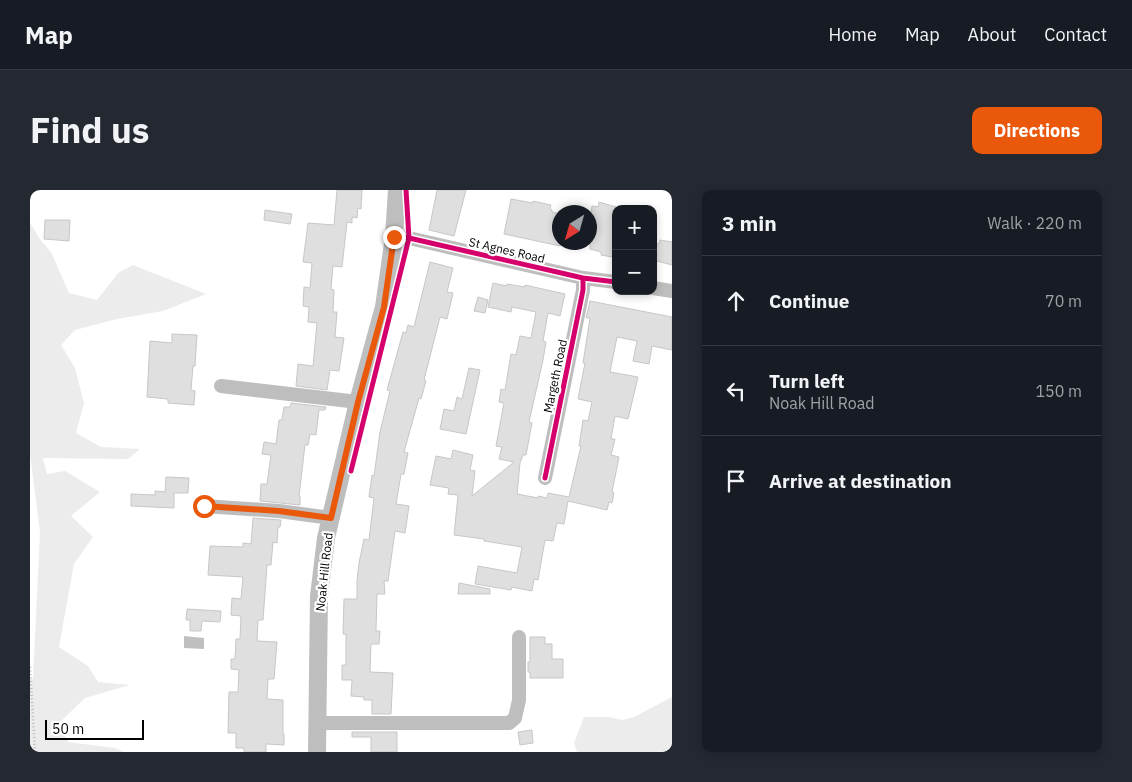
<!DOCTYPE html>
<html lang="en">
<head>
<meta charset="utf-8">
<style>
	body { margin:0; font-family:"IBM Plex Sans",sans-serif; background:#242831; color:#f1f3f6 }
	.controls { position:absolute; right:15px; top:15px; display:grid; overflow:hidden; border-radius:10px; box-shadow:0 2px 8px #0003 }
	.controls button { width:45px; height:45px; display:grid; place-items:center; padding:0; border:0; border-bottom:1px solid #363941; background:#171b24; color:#f1f3f6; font:25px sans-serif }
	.compass { position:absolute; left:522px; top:15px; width:45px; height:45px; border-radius:50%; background:#171b24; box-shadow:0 2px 8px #0003; rotate:217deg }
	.scale { position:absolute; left:15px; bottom:12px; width:99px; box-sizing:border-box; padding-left:5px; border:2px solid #000; border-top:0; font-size:14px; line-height:18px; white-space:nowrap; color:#000; -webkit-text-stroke:4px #fff; paint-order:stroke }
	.stop { position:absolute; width:15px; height:15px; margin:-11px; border:4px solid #ea580c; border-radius:50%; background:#fff }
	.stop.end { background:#ea580c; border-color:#fff; box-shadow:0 1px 5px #0008 }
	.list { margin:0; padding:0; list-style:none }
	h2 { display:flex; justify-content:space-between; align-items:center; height:65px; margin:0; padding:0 20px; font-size:21px }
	h2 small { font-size:16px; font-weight:400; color:#9ea1a6 }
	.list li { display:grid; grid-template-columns:32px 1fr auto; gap:15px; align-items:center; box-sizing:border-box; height:90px; padding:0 20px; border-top:1px solid #363941 }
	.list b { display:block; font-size:19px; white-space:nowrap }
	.list p { margin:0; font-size:16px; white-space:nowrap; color:#9ea1a6 }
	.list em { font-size:16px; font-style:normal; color:#9ea1a6 }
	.icon { flex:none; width:28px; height:28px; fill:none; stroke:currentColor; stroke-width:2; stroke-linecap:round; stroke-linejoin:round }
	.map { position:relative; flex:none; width:642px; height:562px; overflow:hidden; border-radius:10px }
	header { display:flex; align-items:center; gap:30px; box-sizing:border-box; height:70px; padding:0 25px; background:#171b24; border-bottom:1px solid #363941 }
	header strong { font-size:24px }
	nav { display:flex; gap:28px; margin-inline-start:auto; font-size:18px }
	.intro { display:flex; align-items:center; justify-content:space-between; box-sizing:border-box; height:120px; padding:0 30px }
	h1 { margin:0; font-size:35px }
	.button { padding:12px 22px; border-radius:10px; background:#ea580c; color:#fff; font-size:18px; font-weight:700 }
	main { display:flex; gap:30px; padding:0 30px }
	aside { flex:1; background:#171b24; border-radius:10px; box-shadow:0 2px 8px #0003 }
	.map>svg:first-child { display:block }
	.green { fill:#ececec }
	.water { fill:#bfbfbf }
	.building { fill:#dfdfdf; stroke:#c7c7c7 }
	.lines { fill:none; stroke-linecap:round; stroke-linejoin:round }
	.path { stroke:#b9b9b9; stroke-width:2.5; stroke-dasharray:1 2.5; stroke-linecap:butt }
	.minor { stroke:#bebebe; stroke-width:14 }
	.major { stroke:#bebebe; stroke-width:18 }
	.cycleway-casing { stroke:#fff; stroke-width:8 }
	.cycleway { stroke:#d6006c; stroke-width:5 }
	.route { stroke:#ea580c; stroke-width:6 }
	.labels { text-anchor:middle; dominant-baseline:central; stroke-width:4.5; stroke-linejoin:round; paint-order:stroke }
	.street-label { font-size:12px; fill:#000; stroke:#fff }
</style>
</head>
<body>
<header>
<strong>Map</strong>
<nav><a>Home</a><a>Map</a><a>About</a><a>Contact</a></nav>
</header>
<div class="intro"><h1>Find us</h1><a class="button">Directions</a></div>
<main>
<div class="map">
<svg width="642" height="562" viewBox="0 0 642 562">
	<rect width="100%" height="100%" fill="#fff"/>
	<!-- green -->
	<path class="green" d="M 0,33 L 12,52 L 21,62 L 39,103 L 67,110 L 88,83 L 103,75 L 176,104 L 133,121 L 87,129 L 45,140 L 31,155 L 45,178 L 54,213 L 46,243 L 71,257 L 110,259 L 98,269 L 13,268 L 17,284 L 35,281 L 70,302 L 41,326 L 63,347 L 44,374 L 29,457 L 58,476 L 68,492 L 100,495 L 55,508 L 28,534 L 38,552 L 85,558 L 94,562 L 0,562 L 0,489 L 3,489 L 10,342 L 0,264 Z
		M 642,507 L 642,562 L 547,562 L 544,553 L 554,527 L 579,527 L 592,530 L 604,527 Z"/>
	<!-- water -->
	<path class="water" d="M 154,446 L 174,448 L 174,459 L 154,458 Z"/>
	<!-- building -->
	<path class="building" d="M 307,0 L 332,0 L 331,19 L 328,18 L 327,28 L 322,27 L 322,33 L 317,32 L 312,77 L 303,76 L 301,99 L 304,100 L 303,122 L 307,122 L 305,147 L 314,148 L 309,181 L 300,180 L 297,200 L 266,196 L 268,174 L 283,176 L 287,133 L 278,132 L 279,117 L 273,116 L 274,97 L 280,98 L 282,73 L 273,72 L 278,33 L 304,35 Z
		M 407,0 L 436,0 L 424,46 L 399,40 Z
		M 481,9 L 503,13 L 503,11 L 521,15 L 520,19 L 522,20 L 522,22 L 530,24 L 530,56 L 474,44 Z
		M 569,12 L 586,17 L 586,65 L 583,65 L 582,67 L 571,65 L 571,62 L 560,59 L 560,29 L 562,16 L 568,17 Z
		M 235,20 L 262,24 L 260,34 L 234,30 Z
		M 15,30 L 40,30 L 39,51 L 14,49 Z
		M 630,50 L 642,52 L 642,75 L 623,70 L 623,53 L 629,54 Z
		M 400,72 L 423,78 L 417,102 L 423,103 L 417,129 L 410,127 L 394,190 L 396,191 L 391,209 L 389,208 L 374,262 L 378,263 L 374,284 L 371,284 L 366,314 L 379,316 L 375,343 L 365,341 L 358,391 L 354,391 L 355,404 L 347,404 L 346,441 L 350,441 L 349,454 L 341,454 L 340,482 L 363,483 L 361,524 L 342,524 L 342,510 L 334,510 L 334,507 L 321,506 L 322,490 L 312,490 L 312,475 L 316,475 L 316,444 L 313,444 L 314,409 L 327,409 L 327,391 L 329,373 L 334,349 L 339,350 L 344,308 L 339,307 L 342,285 L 344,286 L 350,242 L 360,201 L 357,200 L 373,142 L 376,143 L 378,135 L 384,137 Z
		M 463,93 L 477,96 L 477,94 L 495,97 L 495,95 L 535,104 L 530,126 L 518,123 L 513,151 L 516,152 L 513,170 L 499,232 L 502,233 L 496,265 L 493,265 L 490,273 L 487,304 L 508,308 L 508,306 L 517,308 L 518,303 L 539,307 L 551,256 L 549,256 L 553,230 L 558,231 L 562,212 L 548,209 L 555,173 L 553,173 L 560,128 L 556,128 L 560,111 L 642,127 L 642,160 L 622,156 L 619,174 L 603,171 L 607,151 L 587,147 L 580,182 L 608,187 L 598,229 L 585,226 L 581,249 L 585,249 L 581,265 L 589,267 L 582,302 L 584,303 L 582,313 L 579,312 L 577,320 L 538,311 L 534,334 L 527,333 L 523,351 L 515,350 L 508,390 L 504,389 L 502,401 L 482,397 L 481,400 L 445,394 L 448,376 L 487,383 L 492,357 L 454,351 L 454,349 L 424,345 L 428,305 L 418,304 L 419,298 L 400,295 L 406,266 L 421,269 L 423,260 L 443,265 L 440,280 L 445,281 L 442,306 L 484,272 L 469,269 L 472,257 L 466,256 L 474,213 L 469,212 L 471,199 L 475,200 L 481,164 L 486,165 L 490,146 L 501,148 L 506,122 L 482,117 L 481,122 L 458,117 Z
		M 448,107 L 458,110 L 455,123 L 444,121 Z
		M 142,144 L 167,145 L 165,176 L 163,176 L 161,200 L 165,201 L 164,215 L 138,213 L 138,209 L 117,207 L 120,151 L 142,153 Z
		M 439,178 L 450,180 L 436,244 L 410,239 L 414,219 L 424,221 L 427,207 L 432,209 Z
		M 261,213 L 296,217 L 295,220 L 289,220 L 286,245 L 280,244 L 278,255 L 275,255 L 269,306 L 270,306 L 270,315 L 230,311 L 231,294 L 237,294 L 241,265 L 232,264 L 234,252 L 246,254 L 249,230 L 252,230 L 254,217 L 260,217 Z
		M 136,287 L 159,288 L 158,303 L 144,303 L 144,318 L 101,316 L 101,304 L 125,305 L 125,301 L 135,302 Z
		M 223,328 L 251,330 L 250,337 L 248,337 L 247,353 L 243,352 L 241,375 L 237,375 L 233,430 L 228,430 L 227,451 L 247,452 L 244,489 L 238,489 L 237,509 L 253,510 L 253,544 L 254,544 L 254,555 L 236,554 L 236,562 L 214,562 L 214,558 L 206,558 L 206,543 L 198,543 L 199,502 L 208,502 L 209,480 L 201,479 L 201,469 L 205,469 L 206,449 L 210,449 L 211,426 L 201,425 L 202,408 L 211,409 L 213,387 L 178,385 L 180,356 L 213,357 L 213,353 L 221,354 Z
		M 429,393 L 460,399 L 460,404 L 428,404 Z
		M 157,419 L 191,421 L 190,432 L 172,431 L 171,441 L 160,441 L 160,430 L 156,430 Z
		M 500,447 L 515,447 L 515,454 L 522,454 L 522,469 L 533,469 L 533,488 L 500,488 L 500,482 L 498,482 L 498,472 L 500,472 Z
		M 502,540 L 503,553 L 490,555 L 488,542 Z
		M 322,542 L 367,542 L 367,562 L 341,562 L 341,547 L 322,547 Z"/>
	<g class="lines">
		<!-- path -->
		<path class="path" d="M 0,477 L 5,562"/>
		<!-- minor -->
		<path class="minor" d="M 364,47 L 379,48 L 553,88 L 586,92
			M 623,98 L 642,101
			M 191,196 L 328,212
			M 515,288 L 553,100 L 553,88
			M 173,316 L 249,321 L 301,328
			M 287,533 L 479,533 L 485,528 L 489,510 L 489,447"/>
		<!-- major -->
		<path class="major" d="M 287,562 L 289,406 L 296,348 L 328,212 L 354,117 L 364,47 L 367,0"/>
		<defs>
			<path id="cycleway" d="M 364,47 L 379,48 L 553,88 L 586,92
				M 321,281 L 379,48 L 376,0
				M 515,288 L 553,100 L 553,88"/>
		</defs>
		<!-- cycleway casing -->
		<use href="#cycleway" class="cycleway-casing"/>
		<!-- cycleway -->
		<use href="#cycleway" class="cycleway"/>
	</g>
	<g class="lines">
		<!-- route -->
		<path class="route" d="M 174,316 L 249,321 L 301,328 L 328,212 L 354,117 L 364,47"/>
	</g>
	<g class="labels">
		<!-- street labels -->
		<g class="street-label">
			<text transform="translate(477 60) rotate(13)">St Agnes Road</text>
			<text transform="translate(525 186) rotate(-78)">Margeth Road</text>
			<text transform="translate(294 382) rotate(-84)">Noak Hill Road</text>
		</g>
	</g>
</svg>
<div class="controls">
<button>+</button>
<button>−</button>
</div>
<svg class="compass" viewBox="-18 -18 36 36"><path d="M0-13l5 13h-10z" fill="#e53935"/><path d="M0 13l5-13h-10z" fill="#9ea1a6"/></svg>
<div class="scale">50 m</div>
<div class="stop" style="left:174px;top:316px"></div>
<div class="stop end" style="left:364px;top:47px"></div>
</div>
<aside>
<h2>3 min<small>Walk · 220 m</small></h2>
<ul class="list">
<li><svg class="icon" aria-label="ahead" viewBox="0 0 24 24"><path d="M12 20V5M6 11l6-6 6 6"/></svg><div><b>Continue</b></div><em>70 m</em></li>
<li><svg class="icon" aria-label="left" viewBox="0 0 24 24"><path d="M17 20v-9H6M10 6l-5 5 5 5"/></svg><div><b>Turn left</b><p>Noak Hill Road</p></div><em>150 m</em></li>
<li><svg class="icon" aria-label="arrive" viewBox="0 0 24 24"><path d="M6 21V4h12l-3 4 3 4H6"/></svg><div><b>Arrive at destination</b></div></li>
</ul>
</aside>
</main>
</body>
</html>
